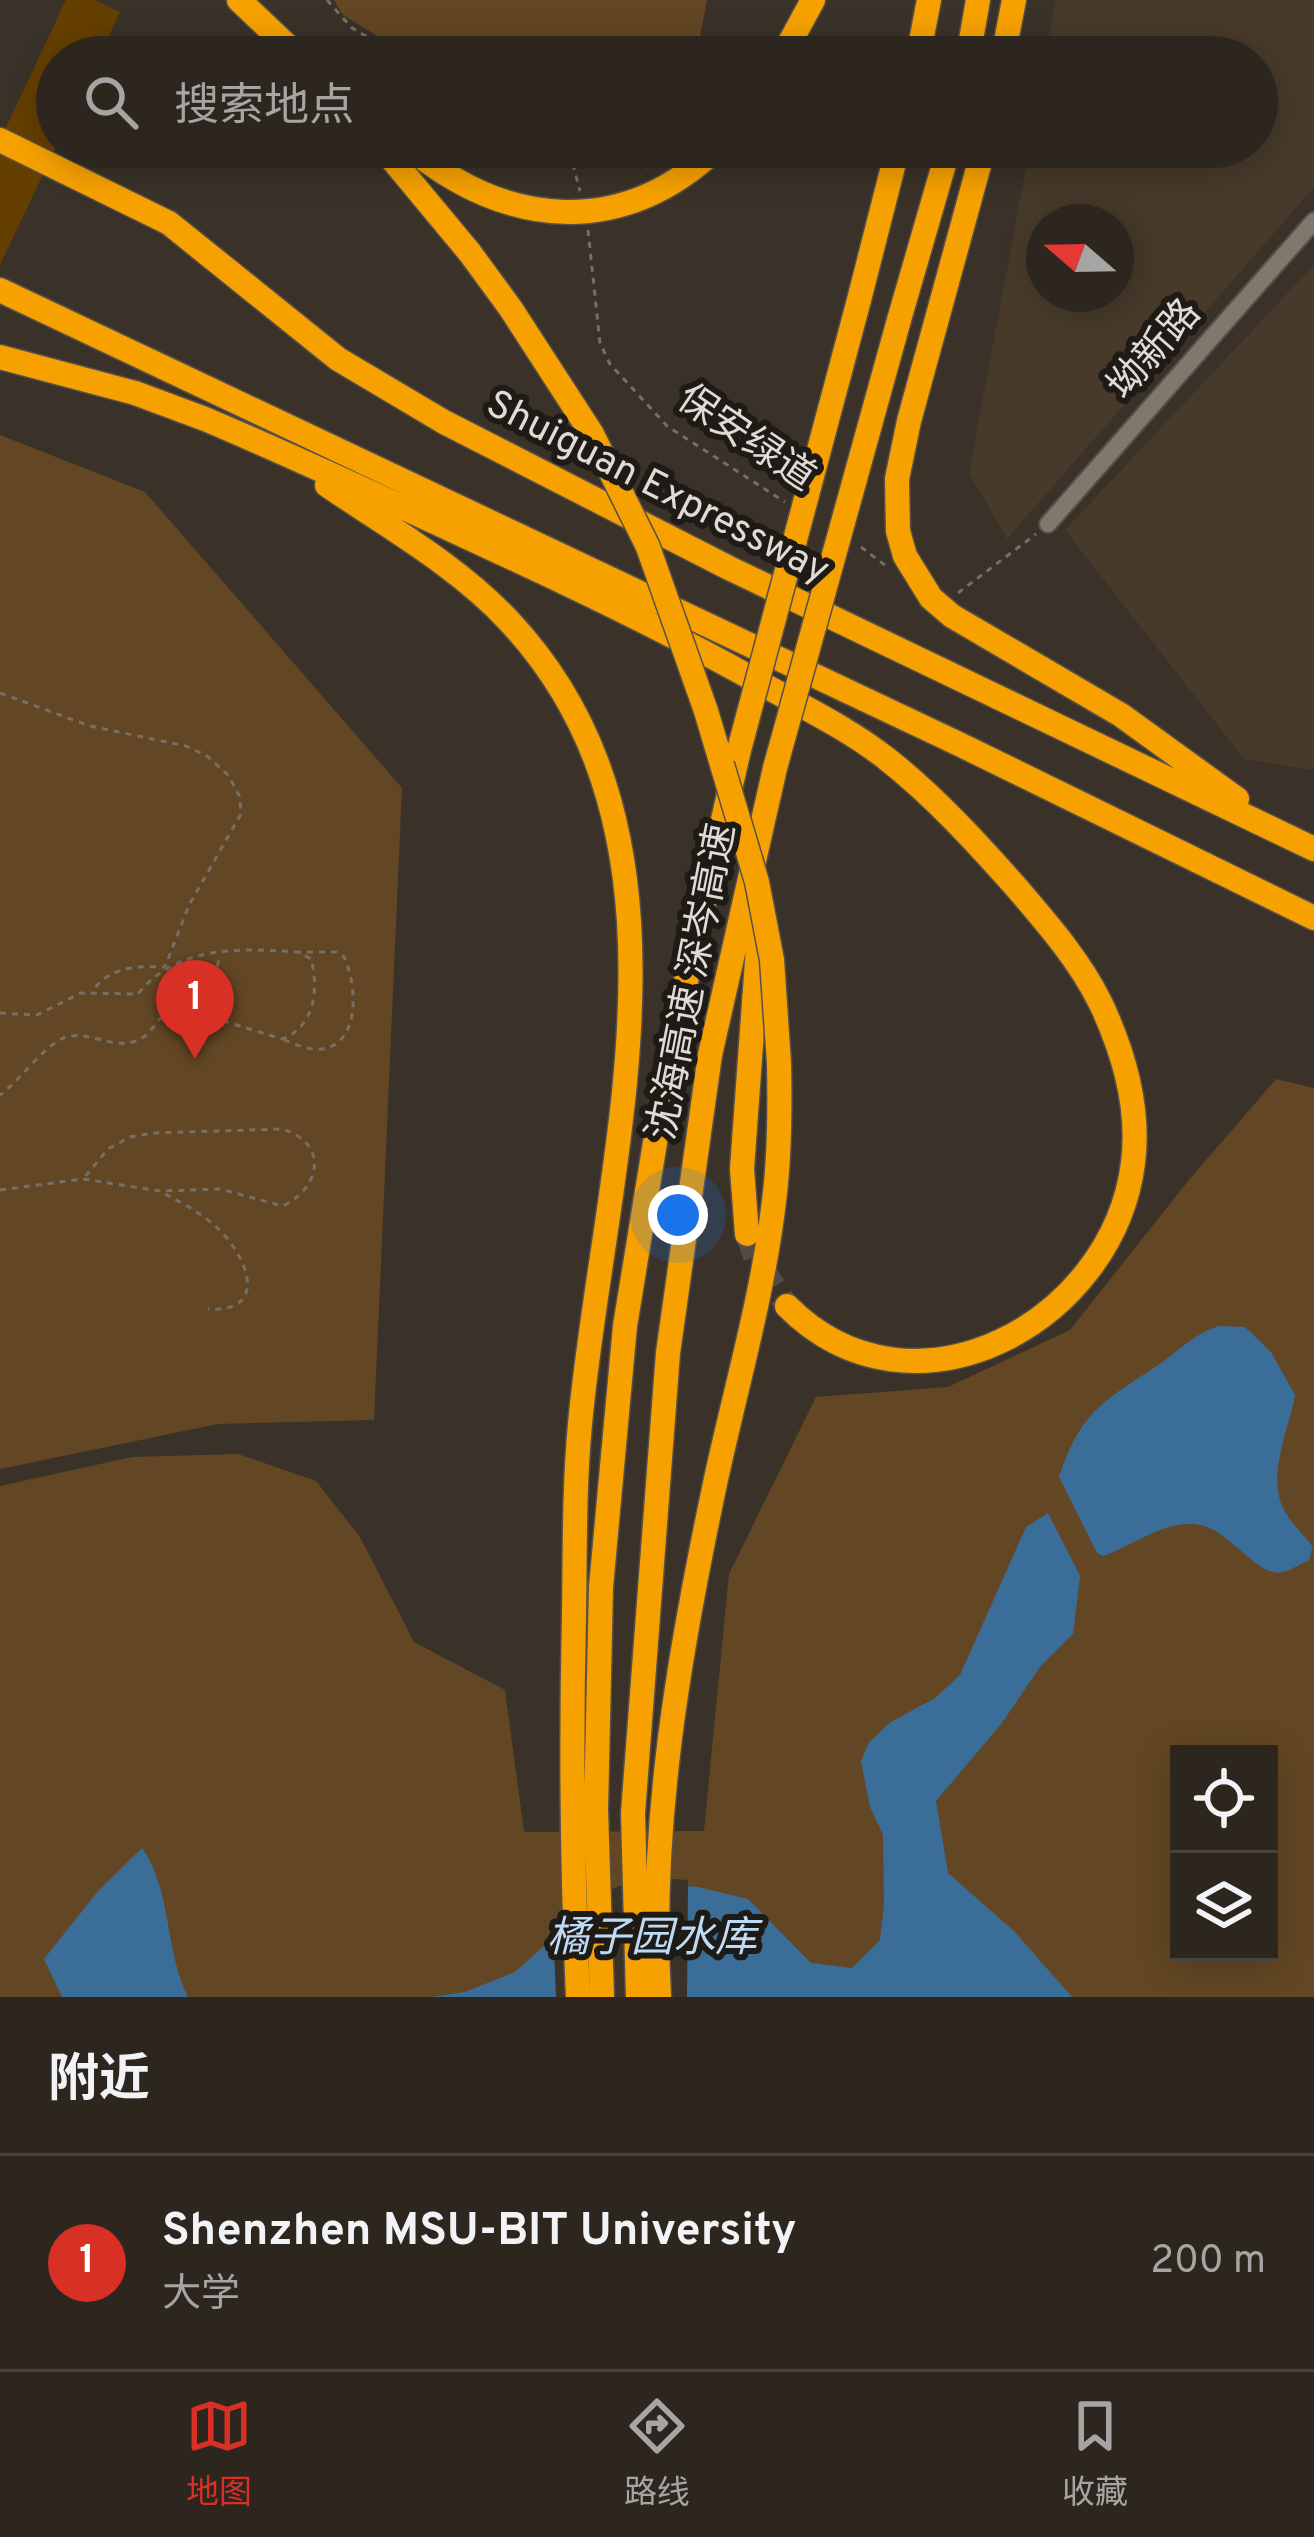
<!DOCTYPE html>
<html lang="zh">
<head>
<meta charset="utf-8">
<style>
	body { margin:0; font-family:Overpass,"Noto Sans SC",sans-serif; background:#38322b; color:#f1f3f6 }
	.controls { position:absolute; right:36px; bottom:36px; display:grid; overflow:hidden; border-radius:0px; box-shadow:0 6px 30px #0003 }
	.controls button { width:108px; height:108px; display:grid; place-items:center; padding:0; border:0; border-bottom:3px solid #48433c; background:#2c261e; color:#f1f3f6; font:60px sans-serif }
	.compass { position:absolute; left:1026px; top:204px; width:108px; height:108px; border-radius:50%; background:#2c261e; box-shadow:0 6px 30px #0003; rotate:290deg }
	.you { position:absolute; left:678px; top:1215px; width:42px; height:42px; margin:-30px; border:9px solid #fff; border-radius:50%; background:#1a73e8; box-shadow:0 0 0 18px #1a73e833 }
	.badge { display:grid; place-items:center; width:78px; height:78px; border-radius:50%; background:#d93025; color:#fff; font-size:39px; font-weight:700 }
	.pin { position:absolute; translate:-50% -99px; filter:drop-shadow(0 3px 6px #0008) }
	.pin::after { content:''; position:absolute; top:63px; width:42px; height:36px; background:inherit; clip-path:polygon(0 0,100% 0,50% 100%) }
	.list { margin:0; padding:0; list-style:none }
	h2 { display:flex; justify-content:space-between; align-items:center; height:156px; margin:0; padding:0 48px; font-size:51px }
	h2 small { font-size:39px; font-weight:400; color:#a6a5a4 }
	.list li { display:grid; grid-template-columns:78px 1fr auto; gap:36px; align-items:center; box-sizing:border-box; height:216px; padding:0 48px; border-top:3px solid #48433c }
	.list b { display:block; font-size:45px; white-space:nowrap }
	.list p { margin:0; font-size:39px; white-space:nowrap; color:#a6a5a4 }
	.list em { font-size:39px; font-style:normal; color:#a6a5a4 }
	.icon { flex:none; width:66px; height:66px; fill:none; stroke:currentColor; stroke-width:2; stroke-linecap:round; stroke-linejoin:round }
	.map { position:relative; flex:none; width:1314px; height:1997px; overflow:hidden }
	.search { position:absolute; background:#2c261e; box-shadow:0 6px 30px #0003; left:36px; right:36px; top:36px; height:132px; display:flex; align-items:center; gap:30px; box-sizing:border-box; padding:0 42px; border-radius:66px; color:#a6a5a4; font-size:45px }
	.sheet { height:372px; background:#2c261e }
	nav { display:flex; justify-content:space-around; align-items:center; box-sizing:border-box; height:168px; border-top:3px solid #48433c; background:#2c261e; font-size:33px; color:#a6a5a4 }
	nav a { display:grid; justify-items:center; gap:6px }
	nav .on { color:#d93025 }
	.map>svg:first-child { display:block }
	.built { fill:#473a2b; fill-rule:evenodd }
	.green { fill:#634724; fill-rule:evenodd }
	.water { fill:#3b6d99 }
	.pier { fill:#3a3228 }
	.building { fill:#653f00 }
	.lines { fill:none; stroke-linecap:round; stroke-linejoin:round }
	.highway-tunnel { stroke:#534b42; stroke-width:24; stroke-dasharray:24 12; stroke-linecap:butt }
	.minor-casing { stroke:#565048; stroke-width:20 }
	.highway-casing { stroke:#565048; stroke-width:27 }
	.path { stroke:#766f66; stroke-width:3; stroke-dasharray:6 6; stroke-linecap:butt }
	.minor { stroke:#81776c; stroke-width:16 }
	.highway { stroke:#f6a100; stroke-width:24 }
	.highway-bridge-casing { stroke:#565048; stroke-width:27; stroke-linecap:butt }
	.highway-bridge { stroke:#f6a100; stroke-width:24 }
	.labels { text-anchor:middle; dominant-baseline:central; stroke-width:12; stroke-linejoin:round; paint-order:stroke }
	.street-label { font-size:39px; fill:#e0dbd4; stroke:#1e1a16 }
	.water-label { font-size:42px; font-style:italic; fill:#bedaf4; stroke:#1e1a16 }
</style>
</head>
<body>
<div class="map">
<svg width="1314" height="1997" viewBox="0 0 1314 1997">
	<rect width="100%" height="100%" fill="#3a3228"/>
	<!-- built -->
	<path class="built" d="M 1055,0 L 1314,0 L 1314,187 L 1007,539 L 969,473 L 1030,147 L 1257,147 L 1257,57 L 1045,57 ZM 1044,222 L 1116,222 L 1116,294 L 1044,294 Z
		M 1314,265 L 1314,770 L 1244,759 L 1065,530 Z"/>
	<!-- green -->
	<path class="green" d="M 334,0 L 707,0 L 696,57 L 412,57 L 343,15 Z
		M 567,147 L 659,147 L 647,169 Z
		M 0,435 L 145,492 L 402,788 L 374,1420 L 218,1424 L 0,1469 Z
		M 1276,1079 L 1314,1088 L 1314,1997 L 0,1997 L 0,1486 L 132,1457 L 238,1454 L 316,1481 L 360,1537 L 414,1642 L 505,1690 L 524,1832 L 704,1831 L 729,1574 L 816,1397 L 948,1387 L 1070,1330 L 1188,1181 ZM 1179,1754 L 1269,1754 L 1269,1952 L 1179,1952 Z"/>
	<!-- water -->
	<path class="water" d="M 1219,1326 L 1245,1327 L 1271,1352 L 1295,1395 C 1289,1430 1267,1473 1283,1508 C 1290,1522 1304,1535 1313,1547 L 1309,1560 C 1302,1563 1292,1570 1283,1572 C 1256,1579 1229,1526 1194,1524 C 1161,1522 1133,1546 1103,1556 L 1097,1553 L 1059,1477 C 1083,1406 1106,1401 1164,1361 C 1183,1347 1196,1333 1219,1326 Z
		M 1048,1513 L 1080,1576 L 1073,1634 L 1040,1667 L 1002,1723 L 936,1801 L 948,1873 L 1015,1932 L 1072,1997 L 432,1997 L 465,1992 L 515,1972 L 588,1907 L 644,1882 L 698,1887 L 748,1899 L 811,1963 L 852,1968 L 880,1940 L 884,1904 L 883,1835 L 870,1807 L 861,1761 L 869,1742 L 891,1722 L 935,1698 L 960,1675 L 1026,1527 Z
		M 142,1848 C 173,1893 164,1949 188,1997 L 62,1997 L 44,1959 L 99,1890 Z"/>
	<!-- pier -->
	<path class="pier" d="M 641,1877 L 688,1880 L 687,1997 L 556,1997 L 553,1928 L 584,1901 Z"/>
	<!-- building -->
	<path class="building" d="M 66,0 L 95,0 L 120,12 L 99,57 L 57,57 L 57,145 L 0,265 L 0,140 Z"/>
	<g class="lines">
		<!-- highway-tunnel -->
		<path class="highway-tunnel" d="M 747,1234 L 756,1259 L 787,1306"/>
		<defs>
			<path id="minor" d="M 1048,524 L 1314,221"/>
			<path id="highway" d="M 239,0 L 299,57
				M 782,57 L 813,0
				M 918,57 L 929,0
				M 968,57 L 978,0
				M 1003,57 L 1014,0
				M 0,140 L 169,223 L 338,359 L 444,422 L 729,568 L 1314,849
				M 382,147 L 470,253
				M 409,147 C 506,228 623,239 718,147
				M 984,147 L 909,421 L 897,479 L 898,531 L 905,556 L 931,598 L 952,616 L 1121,715 L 1237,799
				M 0,290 L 961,745 L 1314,918
				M 859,300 L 898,147
				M 899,320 L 949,147
				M 0,357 L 135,393 L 205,419 C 302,460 398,505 495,550 C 586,592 675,635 762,684 C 805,708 849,729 887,759 C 934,796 976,842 1016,887 C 1047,923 1080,961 1101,1004 C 1124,1053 1140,1108 1133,1163 C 1113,1323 912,1432 787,1306
				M 327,485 C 388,527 458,566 509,621 C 713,839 604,1162 580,1424 C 574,1487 575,1552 574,1615 C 571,1743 572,1869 578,1997
				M 747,1234 L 742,1169 L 760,920
				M 602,1997 L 596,1809 L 601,1587 L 625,1326 L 670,1051 L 739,750
				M 638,1997 L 633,1813 L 668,1353 L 710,1055 L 775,768
				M 659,1997 C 649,1823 680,1648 716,1479 C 736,1387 763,1295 774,1201 C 780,1155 780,1109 779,1063"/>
		</defs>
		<!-- minor casing -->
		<use href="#minor" class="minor-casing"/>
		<!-- highway casing -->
		<use href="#highway" class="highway-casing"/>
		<!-- path -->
		<path class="path" d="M 327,0 L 352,28 L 401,57
			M 559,147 L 570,153 L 580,191
			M 588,230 L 600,343 L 610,364 L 667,426 L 785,502
			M 861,547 L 886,566
			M 958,593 L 1036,534
			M 0,693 L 90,726 L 186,746 L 207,756 L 228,775 L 240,797 L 241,814 L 189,905 L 165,967 C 138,966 112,966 94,989
			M 0,1013 L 37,1015 L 81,993 L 138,994 C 177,945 240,948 298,952 L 311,959 C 319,989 315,1027 282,1039 L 178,1007 C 157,1012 155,1034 136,1041 C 115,1049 92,1033 71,1036 C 49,1038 20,1081 0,1095
			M 206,1013 L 220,955
			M 284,1040 C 296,1044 309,1051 322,1049 C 361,1044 357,983 344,957 L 336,952 L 299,952
			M 0,1190 L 83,1179 L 160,1191 L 220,1189 L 283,1206 C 321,1187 329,1143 282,1129 L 153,1133 L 130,1137 L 108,1149 L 83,1179
			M 165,1194 C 182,1203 199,1212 214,1225 C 245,1251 273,1313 208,1309"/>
		<!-- minor -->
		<use href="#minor" class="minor"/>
		<!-- highway -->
		<use href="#highway" class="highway"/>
		<defs>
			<path id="highway-bridge" d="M 470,253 L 511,309 L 592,434 L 648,547 L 706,711 L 757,882 L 772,960 L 779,1063
				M 739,750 L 859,300
				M 775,768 L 899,320"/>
		</defs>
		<!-- highway-bridge casing -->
		<use href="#highway-bridge" class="highway-bridge-casing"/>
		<!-- highway-bridge -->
		<use href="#highway-bridge" class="highway-bridge"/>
	</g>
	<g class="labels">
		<!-- street labels -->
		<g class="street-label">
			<text transform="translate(1156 351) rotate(-49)">坳新路</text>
			<text transform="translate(745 440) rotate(34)">保安绿道</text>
			<text transform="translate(657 489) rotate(27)">Shuiguan Expressway</text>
			<text transform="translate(694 982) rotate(-79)">沈海高速 深岑高速</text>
		</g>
		<!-- water labels -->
		<g class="water-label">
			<text x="652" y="1940">橘子园水库</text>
		</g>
	</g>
</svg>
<div class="controls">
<button><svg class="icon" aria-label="locate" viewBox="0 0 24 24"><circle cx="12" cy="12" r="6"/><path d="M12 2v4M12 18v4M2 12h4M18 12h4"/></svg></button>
<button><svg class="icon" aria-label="layers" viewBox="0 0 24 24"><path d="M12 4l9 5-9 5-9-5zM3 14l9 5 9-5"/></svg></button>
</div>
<svg class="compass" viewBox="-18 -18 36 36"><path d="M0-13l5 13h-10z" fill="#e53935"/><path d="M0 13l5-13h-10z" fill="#a6a5a4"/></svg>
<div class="you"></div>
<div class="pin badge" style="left:195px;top:1059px">1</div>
<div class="search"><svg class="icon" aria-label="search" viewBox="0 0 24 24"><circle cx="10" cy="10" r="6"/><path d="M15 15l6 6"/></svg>搜索地点</div>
</div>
<section class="sheet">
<h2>附近<small></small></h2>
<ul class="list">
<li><span class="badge">1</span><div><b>Shenzhen MSU-BIT University</b><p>大学</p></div><em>200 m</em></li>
</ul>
</section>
<nav>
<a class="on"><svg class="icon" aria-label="map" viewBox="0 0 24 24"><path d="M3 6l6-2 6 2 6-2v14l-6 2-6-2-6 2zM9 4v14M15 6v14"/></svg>地图</a>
<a><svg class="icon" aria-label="directions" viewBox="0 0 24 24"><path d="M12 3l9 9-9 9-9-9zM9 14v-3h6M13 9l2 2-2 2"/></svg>路线</a>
<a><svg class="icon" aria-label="saved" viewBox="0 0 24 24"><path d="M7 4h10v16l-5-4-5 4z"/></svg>收藏</a>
</nav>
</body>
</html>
